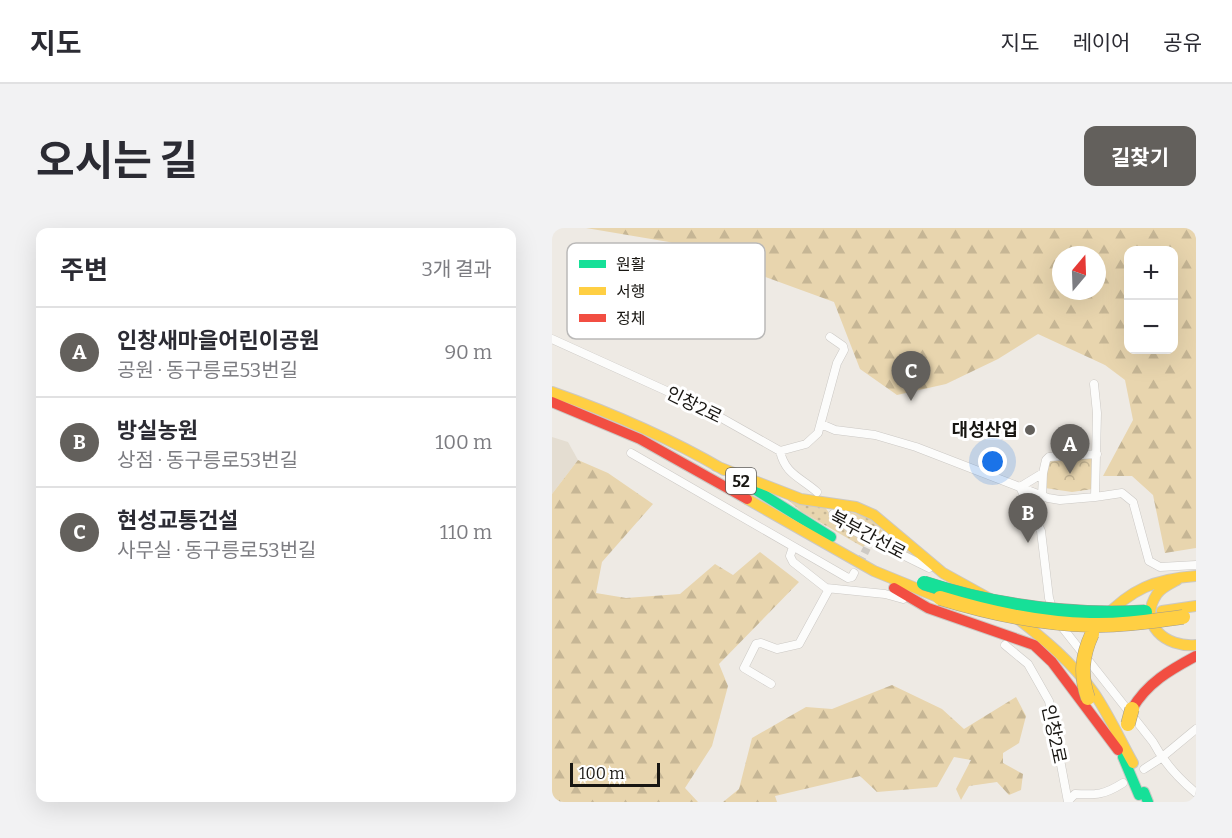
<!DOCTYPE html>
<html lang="ko">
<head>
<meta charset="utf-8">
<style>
	body { margin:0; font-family:Bitter,"Noto Sans KR",serif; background:#f2f2f3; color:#2b2b33 }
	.controls { position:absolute; right:18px; top:18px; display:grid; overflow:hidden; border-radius:12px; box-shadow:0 6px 24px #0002 }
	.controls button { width:54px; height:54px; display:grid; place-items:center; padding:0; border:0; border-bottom:2px solid #e1e1e2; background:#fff; color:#2b2b33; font:30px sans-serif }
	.compass { position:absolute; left:500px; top:18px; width:54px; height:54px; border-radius:50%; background:#fff; box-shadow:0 6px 24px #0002; rotate:19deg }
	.scale { position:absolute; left:18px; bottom:15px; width:90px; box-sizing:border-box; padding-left:6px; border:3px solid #181612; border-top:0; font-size:16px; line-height:21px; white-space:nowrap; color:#181612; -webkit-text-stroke:4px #fff; paint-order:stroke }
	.you { position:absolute; left:441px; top:234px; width:21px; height:21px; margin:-15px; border:4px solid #fff; border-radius:50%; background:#1a73e8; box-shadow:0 0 0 9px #1a73e833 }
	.badge { display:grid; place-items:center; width:39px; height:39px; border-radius:50%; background:#63605c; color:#fff; font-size:20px; font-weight:700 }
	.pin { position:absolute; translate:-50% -50px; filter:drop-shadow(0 2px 3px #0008) }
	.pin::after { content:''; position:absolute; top:32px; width:21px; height:18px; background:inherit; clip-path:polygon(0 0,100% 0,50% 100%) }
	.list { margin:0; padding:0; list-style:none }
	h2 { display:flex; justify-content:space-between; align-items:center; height:78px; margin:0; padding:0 24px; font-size:26px }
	h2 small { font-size:20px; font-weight:400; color:#7c7c81 }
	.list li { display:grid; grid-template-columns:39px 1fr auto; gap:18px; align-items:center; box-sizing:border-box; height:90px; padding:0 24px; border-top:2px solid #e1e1e2 }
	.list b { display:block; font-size:22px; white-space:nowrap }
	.list p { margin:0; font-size:20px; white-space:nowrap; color:#7c7c81 }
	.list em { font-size:20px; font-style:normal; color:#7c7c81 }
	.map { position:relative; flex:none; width:644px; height:574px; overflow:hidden; border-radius:12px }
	header { display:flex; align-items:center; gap:36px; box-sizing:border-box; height:84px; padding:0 30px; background:#fff; border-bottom:2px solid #e1e1e2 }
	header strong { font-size:28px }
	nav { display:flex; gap:33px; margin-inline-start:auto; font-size:21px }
	.intro { display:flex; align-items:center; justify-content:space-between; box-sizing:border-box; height:144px; padding:0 36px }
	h1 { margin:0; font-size:42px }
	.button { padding:15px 27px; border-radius:12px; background:#63605c; color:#fff; font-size:21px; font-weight:700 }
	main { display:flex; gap:36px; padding:0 36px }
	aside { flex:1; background:#fff; border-radius:12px; box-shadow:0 6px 24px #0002 }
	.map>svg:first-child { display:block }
	.built { fill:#e4ddd1 }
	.grass { fill:url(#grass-dots) }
	.forest { fill:url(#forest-firs); fill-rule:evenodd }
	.park { fill:url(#park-crowns) }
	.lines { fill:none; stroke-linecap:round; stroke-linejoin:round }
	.street-tunnel { stroke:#cecac4; stroke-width:8; stroke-dasharray:8 4; stroke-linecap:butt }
	.street-casing { stroke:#cbc8c4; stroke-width:9 }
	.fast-casing { stroke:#cbc8c4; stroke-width:12 }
	.slow-casing { stroke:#cbc8c4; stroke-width:12 }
	.jam-casing { stroke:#cbc8c4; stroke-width:12 }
	.street { stroke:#fcfcfb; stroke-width:8 }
	.fast { stroke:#16e098; stroke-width:10 }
	.slow { stroke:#ffcf43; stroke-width:10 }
	.jam { stroke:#f24e42; stroke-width:10 }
	.fast-bridge-casing { stroke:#a19b8e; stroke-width:15; stroke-linecap:butt }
	.slow-bridge-casing { stroke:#a19b8e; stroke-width:15; stroke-linecap:butt }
	.fast-bridge { stroke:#16e098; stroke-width:14 }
	.slow-bridge { stroke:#ffcf43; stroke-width:14 }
	.poi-dot { fill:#63605c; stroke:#fff; stroke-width:2 }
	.labels { text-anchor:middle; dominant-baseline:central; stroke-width:6; stroke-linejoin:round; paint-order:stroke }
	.shield { fill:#fff; stroke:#5d5c59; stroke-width:1.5 }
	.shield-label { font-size:16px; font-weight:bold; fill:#181612 }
	.street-label { font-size:18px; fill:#181612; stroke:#fff }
	.poi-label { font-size:18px; font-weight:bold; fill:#181612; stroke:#fff; text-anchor:end }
	.key { fill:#fff; stroke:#bab9b8; stroke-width:1.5 }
	.key-label { font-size:16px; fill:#181612 }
</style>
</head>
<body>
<header>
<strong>지도</strong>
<nav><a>지도</a><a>레이어</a><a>공유</a></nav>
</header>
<div class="intro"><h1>오시는 길</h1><a class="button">길찾기</a></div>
<main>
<aside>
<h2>주변<small>3개 결과</small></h2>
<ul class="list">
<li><span class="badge">A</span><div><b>인창새마을어린이공원</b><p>공원 · 동구릉로53번길</p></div><em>90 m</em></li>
<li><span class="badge">B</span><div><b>방실농원</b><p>상점 · 동구릉로53번길</p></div><em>100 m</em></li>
<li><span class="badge">C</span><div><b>현성교통건설</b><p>사무실 · 동구릉로53번길</p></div><em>110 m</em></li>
</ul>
</aside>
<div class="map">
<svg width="644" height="574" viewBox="0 0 644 574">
	<defs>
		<pattern id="grass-dots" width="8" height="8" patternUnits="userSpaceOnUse" patternTransform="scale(1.5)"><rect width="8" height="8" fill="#e8d5ae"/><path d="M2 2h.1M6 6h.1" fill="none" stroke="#c6b695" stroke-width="1.8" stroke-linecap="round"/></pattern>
		<pattern id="forest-firs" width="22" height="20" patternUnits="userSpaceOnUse" patternTransform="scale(1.5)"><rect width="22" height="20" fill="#e8d5ae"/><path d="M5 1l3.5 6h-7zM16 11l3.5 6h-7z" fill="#c6b695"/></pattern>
		<pattern id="park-crowns" width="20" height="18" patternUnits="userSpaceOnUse" patternTransform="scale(1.5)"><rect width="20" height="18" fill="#e8d5ae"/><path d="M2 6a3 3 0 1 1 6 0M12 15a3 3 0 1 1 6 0" fill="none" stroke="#c6b695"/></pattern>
	</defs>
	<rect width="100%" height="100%" fill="#eeeae4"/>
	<!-- built -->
	<path class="built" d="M 0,209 L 16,214 L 26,232 L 0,266 Z"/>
	<!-- grass -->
	<path class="grass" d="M 236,272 L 272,278 L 283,293 L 316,314 L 311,319 L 250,284 Z
		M 283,280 L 317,289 L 335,307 L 363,329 C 335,316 302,305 283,280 Z"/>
	<!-- forest -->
	<path class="forest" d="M 34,0 L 644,0 L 644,320 L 613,325 L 601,267 L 580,248 L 551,248 L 581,192 L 573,152 L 553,137 L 486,106 L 446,131 L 394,156 L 345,167 L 308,141 L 282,74 L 117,14 ZM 576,22 L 622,22 L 622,122 L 576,122 ZM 509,27 L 545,27 L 545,63 L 509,63 Z
		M 26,232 L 56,245 L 101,276 L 50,334 L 44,365 L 74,370 L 128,366 L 163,336 L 181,347 L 208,324 L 247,354 L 167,436 L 176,458 L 160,518 L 133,560 L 146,574 L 0,574 L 0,266 Z
		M 340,457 L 390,481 L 412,501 L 464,469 L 474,488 L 467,515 L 451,525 L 451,535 L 471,546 L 469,562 L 457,567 L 445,554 L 417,558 L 409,572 L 404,561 L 419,532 L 402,529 L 385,559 L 325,564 L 308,548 L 223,568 L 225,574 L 171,574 L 187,561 L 200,510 L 254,479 L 280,481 Z"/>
	<!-- park -->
	<path class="park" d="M 543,229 L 541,261 L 520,264 L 493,260 L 496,235 L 498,232 Z"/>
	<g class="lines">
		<!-- street-tunnel -->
		<path class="street-tunnel" d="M 307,336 L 315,320"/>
		<defs>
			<path id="street" d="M 0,111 L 150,179 L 228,223 C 233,246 248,249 265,264
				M 542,156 L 545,185 L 543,269 L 570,265 L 581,274 L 597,333 L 608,339 L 644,337
				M 269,196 L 283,202 L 323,207 L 364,219 L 496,270 L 508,272 L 543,269
				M 228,223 L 254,216 L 266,205 L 285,135 L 292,122 L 291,118 L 278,109
				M 79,225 L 296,350 L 300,349 L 302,345
				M 490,268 L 491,245
				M 281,286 L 300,302 L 377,340
				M 241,319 L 238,328 L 241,334 L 274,360 L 333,366 L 351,371
				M 501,383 L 497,370 L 489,303 L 468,259 L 491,245 L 494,232 L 497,229 L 545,226
				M 506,394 L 601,514 C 612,535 626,550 644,565
				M 453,417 L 476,436 L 497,473 L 516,574
				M 219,456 L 192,440 L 204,416 L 209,415 L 225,421 L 247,416 L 277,361
				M 592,541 L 609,530 L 644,501
				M 516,573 L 523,566 C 545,567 552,567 571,555"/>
			<path id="fast" d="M 196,257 L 279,309
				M 571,529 L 587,567
				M 592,564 L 596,574"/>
			<path id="slow" d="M 0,164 C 60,185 117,210 172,242
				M 164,238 L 249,271 L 304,279 L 322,287 L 391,345 L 438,371
				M 195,271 L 322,343 L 388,370
				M 625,352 C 618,356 610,359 605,366 C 585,396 614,420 644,417
				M 610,383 L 644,378
				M 461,387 C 491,410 520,434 542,465 C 557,487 568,512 581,535
				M 551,391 C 579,361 603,351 644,348"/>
			<path id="jam" d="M 0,174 L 88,211 L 195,271
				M 342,360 L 376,380 L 482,417 L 500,434 L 566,522
				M 580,481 C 595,455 618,442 644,428"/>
		</defs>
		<!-- street casing -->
		<use href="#street" class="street-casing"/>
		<!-- fast casing -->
		<use href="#fast" class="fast-casing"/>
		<!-- slow casing -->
		<use href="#slow" class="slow-casing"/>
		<!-- jam casing -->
		<use href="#jam" class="jam-casing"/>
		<!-- street -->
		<use href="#street" class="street"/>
		<!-- fast -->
		<use href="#fast" class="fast"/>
		<!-- slow -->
		<use href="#slow" class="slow"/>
		<!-- jam -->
		<use href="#jam" class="jam"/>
		<defs>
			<path id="fast-bridge" d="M 372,355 C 445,379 517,388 593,384"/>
			<path id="slow-bridge" d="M 388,370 C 437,385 487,396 538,397 C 569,398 600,393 631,389
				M 536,470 C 528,447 530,428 540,406
				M 576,496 L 580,481"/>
		</defs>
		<!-- fast-bridge casing -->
		<use href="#fast-bridge" class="fast-bridge-casing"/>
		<!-- slow-bridge casing -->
		<use href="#slow-bridge" class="slow-bridge-casing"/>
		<!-- fast-bridge -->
		<use href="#fast-bridge" class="fast-bridge"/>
		<!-- slow-bridge -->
		<use href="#slow-bridge" class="slow-bridge"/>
	</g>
	<!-- markers -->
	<circle class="poi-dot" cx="478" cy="202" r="6"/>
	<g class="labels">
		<!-- shield labels -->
		<rect class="shield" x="174" y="240" width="30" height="26" rx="4.5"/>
		<g class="shield-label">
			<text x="189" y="253">52</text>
		</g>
		<!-- street labels -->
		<g class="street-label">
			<text transform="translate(142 177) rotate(26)">인창2로</text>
			<text transform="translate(316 307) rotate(28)">북부간선로</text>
			<text transform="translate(502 506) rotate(78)">인창2로</text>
		</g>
		<!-- poi labels -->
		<g class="poi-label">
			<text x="466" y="202">대성산업</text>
		</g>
	</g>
	<!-- legend -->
	<rect x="15" y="15" width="198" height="96" rx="9" class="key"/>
	<rect x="27" y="32" width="27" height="8" fill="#16e098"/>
	<rect x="27" y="59" width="27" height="8" fill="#ffcf43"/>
	<rect x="27" y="86" width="27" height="8" fill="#f24e42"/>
	<g class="key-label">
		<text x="64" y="42">원활</text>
		<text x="64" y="69">서행</text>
		<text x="64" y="96">정체</text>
	</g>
</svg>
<div class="controls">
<button>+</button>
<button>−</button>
</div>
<svg class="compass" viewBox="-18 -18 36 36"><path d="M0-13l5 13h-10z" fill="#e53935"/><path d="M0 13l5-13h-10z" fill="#7c7c81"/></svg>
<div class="scale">100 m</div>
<div class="you"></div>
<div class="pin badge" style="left:518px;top:246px">A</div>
<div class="pin badge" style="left:476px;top:315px">B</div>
<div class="pin badge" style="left:359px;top:173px">C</div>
</div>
</main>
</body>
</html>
